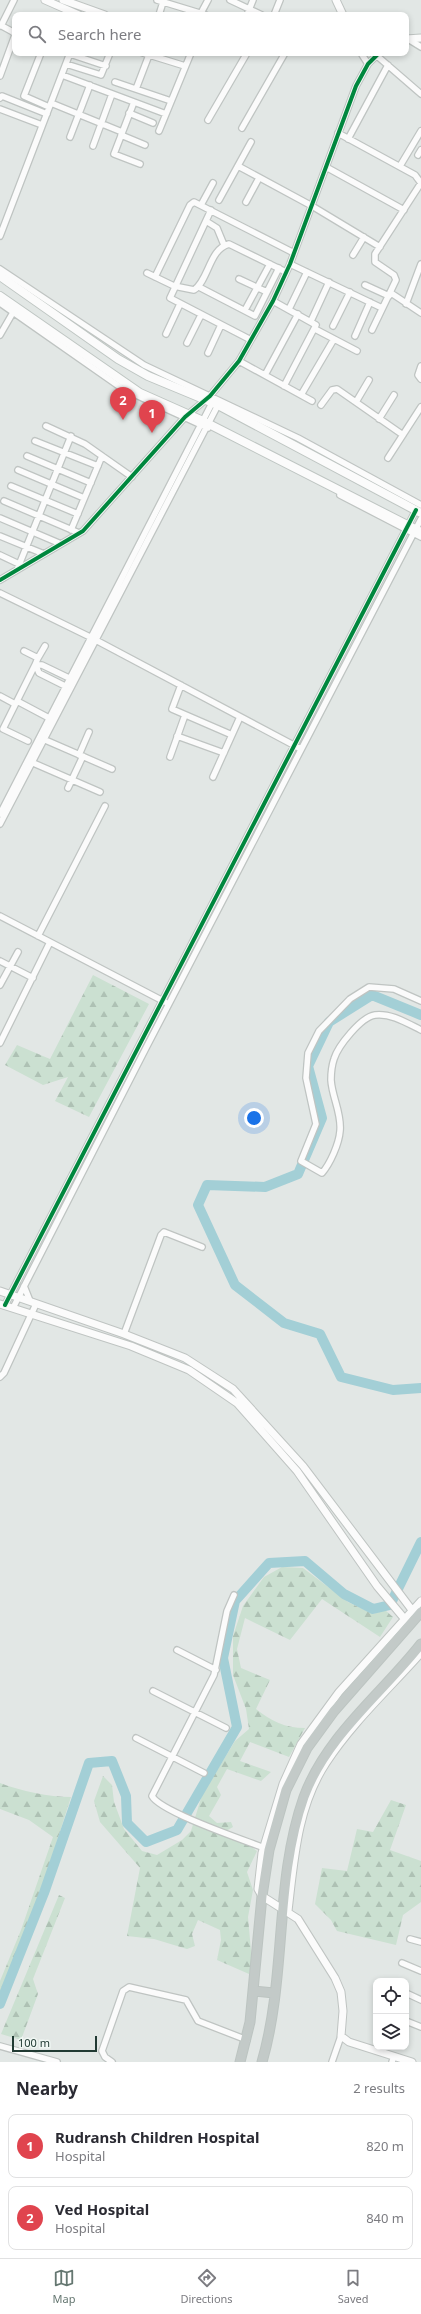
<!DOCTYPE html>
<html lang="en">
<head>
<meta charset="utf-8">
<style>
	body { margin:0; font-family:"Noto Sans",sans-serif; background:#f7f7f7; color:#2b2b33 }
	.controls { position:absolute; right:12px; bottom:12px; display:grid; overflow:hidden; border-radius:8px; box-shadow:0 2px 6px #0003 }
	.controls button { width:36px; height:36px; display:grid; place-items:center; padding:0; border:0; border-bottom:1px solid #e1e1e2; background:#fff; color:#2b2b33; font:20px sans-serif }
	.scale { position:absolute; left:12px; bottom:10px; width:85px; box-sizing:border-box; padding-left:4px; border:2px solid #213a33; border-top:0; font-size:11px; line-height:14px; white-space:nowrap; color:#213a33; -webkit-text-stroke:3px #f0f7f3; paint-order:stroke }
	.you { position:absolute; left:254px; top:1118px; width:14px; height:14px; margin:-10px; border:3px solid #fff; border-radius:50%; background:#1a73e8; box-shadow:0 0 0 6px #1a73e833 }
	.badge { display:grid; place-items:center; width:26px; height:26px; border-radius:50%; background:#657771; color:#fff; font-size:13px; font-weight:700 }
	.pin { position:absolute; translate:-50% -33px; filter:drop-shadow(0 1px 2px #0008) }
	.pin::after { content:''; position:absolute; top:21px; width:14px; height:12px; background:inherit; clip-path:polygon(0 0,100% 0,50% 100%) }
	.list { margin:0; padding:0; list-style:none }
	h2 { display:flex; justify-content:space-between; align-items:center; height:52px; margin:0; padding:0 16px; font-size:17px }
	h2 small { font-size:13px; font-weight:400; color:#7c7c81 }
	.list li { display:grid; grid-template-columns:26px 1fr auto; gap:12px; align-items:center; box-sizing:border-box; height:64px; margin:0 8px 8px; padding:0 8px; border:1px solid #e1e1e2; border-radius:8px }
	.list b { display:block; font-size:15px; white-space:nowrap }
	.list p { margin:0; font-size:13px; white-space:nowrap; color:#7c7c81 }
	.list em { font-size:13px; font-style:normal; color:#7c7c81 }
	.icon { flex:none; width:22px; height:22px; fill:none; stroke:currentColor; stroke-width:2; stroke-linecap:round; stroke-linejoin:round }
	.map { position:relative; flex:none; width:421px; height:2062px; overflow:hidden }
	.search { position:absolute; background:#fff; box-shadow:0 2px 6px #0003; left:12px; right:12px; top:12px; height:44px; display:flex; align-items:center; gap:10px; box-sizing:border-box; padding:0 14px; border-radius:8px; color:#7c7c81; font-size:15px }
	.sheet { height:196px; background:#fff }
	nav { display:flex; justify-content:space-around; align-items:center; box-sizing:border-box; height:56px; border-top:1px solid #e1e1e2; background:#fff; font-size:11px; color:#7c7c81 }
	nav a { display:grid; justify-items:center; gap:2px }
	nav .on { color:#657771 }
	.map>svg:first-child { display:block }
	.forest { fill:url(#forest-firs) }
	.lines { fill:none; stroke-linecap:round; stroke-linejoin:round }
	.river { stroke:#a3cfd6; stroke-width:10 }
	.minor-casing { stroke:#bfc4c2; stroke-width:8 }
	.tertiary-casing { stroke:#bfc4c2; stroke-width:9 }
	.secondary-casing { stroke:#bec5c2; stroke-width:10 }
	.trunk-casing { stroke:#bcc4c1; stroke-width:11 }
	.minor { stroke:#fbfbfb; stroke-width:5.5 }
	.tertiary { stroke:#fbfbfb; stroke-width:7 }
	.secondary { stroke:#fbfbfb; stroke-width:8 }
	.trunk { stroke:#c3cac8; stroke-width:9 }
	.cycleway-casing { stroke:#f0f7f3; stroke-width:6 }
	.cycleway { stroke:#00873e; stroke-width:4 }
</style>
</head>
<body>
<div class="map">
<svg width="421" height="2062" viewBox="0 0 421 2062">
	<defs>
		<pattern id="forest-firs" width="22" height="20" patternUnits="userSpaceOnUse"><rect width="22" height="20" fill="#cbe0d1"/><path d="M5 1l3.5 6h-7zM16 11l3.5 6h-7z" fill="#aec1b4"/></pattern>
	</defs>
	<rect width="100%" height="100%" fill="#e2e7e5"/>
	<!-- forest -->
	<path class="forest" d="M 93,975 L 149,1004 L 89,1117 L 55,1101 L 68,1077 L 43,1085 L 5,1065 L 17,1045 L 50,1059 Z
		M 282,1567 L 303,1568 L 348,1602 L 373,1614 L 385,1610 L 393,1617 L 380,1637 L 322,1599 L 290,1640 L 245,1618 L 237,1649 L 241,1668 L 270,1680 L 256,1709 C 271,1721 285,1728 305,1728 L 289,1757 L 250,1742 L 240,1761 L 271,1772 L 261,1781 L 227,1769 L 217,1787 L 221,1795 L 209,1816 L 217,1823 L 231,1822 L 233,1827 L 226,1831 L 257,1851 L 247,1872 L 253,1890 L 248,1917 L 252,1962 L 249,1974 L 217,1960 L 221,1940 L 220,1930 L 198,1920 L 192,1934 L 195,1946 L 187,1949 L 154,1939 L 127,1936 L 140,1868 L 100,1822 L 94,1801 L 103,1776 L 112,1785 L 114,1802 L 124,1829 L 142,1851 L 157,1855 L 182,1840 L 191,1831 L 202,1795 L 235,1741 L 249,1729 L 246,1709 L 233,1675 L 233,1636 L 243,1606 L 264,1577 Z
		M 0,1783 C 21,1791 49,1797 71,1797 L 35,1910 L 0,1994 L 0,1981 L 21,1930 L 53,1837 L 29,1820 L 0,1809 Z
		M 391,1800 L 406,1805 L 390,1850 L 421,1861 L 421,1902 L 403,1915 L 396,1945 L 337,1931 L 331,1920 L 315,1904 L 322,1868 L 347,1871 L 357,1829 L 373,1832 Z
		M 59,1895 L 65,1898 L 33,1979 L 38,1994 L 21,2040 L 1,2034 Z"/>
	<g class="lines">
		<!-- river -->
		<path class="river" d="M 421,1015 L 372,995 L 329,1022 L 308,1066 L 322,1118 L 298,1174 L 265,1187 L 207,1185 L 198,1205 L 235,1285 L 284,1323 L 320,1334 L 341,1377 L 393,1390 L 421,1388
			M 0,2004 L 44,1893 L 89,1763 L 112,1761 L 126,1796 L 127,1823 L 146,1842 L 177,1830 L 237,1727 L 223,1658 L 235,1601 L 269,1563 L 305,1561 L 344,1594 L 373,1609 L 390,1605 L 421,1542"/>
		<defs>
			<path id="minor" d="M 157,0 L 206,15
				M 230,0 L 262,15
				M 201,13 L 208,0
				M 159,15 L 163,2
				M 247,15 L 253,0
				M 274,15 L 280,0
				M 0,25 L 13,32 L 15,35 L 0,76
				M 1,26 L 14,0
				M 408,39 L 421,47
				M 41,53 L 24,96 L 49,107
				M 143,53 L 185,66
				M 361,53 L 368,64
				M 70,54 L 106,66
				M 376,55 L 421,94
				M 66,64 L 101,75 L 110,53
				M 62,75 L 166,114
				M 115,82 L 171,101
				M 136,89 L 149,55
				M 0,98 L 2,96 L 47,114
				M 134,102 L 114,154 L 140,164
				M 51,103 L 122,132
				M 0,109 L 42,125
				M 129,113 L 153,123
				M 208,120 L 247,53
				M 242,128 L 285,53
				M 159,131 L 191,53
				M 338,133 L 415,175 L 421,183 L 375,254 L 375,262 L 394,275 L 396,280 L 372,330
				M 121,135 L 145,145
				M 70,137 L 90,85
				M 348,139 L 388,65
				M 93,146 L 112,94
				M 418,155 L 421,150
				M 238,166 L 312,206 L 380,247
				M 400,166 L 421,131
				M 326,167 L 404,210
				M 219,200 L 251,142
				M 246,202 L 259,178
				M 201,205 L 213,183
				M 211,210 L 170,298 L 251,340
				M 206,221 L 217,228 L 224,245
				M 0,236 L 70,53
				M 353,255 L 364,237
				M 290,264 L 382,308
				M 0,269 L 144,365 L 298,438 L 421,505
				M 147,273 L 174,286 L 194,290 C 209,280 209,249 229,244 L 286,272
				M 155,277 L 190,205 L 194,202 L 294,253
				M 239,279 L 267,292
				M 365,285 L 389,296
				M 199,287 L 255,316 L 279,268
				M 391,293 L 421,313
				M 273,301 L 316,325 L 284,386
				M 0,303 L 123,389 L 208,428
				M 406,304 L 421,264
				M 289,309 L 307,272
				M 245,310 L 270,264
				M 311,321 L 329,282
				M 333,326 L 350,292
				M 315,329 L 357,351
				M 166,334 L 180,304
				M 0,335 L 15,309
				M 355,336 L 370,302
				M 187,343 L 201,315
				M 208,353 L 221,325
				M 239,361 L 312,401
				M 421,366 L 418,375 L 421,379
				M 265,375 L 298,314
				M 301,395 L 334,339
				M 356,402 L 369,380
				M 321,405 L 332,390 L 337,389 L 403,435
				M 379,419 L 394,395
				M 46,426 L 85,444 L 132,477
				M 35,441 L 98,466
				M 27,456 L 91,483
				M 388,458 L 421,407
				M 18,470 L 84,498
				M 11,486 L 78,514
				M 340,495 L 421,537
				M 4,501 L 79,533
				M 0,518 L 61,544
				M 71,530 L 102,456
				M 0,536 L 44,554
				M 0,555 L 19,564
				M 17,570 L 71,436
				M 0,580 L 83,531 L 185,417 L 210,396 L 239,361 L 273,301 L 290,264 L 356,86 L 368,64 L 379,53
				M 0,593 L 90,637 L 301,749
				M 24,651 L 38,658 L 35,665
				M 38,658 L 45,646
				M 36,666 L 39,673 L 65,686
				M 181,685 L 172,709 L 232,735
				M 0,696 L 15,704
				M 17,701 L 49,718
				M 177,736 L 224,753
				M 43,739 L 112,769
				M 28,741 L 3,729 L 35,665 L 42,665 L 69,678
				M 79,755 L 89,732
				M 170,757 L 185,715
				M 31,762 L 100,792
				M 213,777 L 240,717
				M 68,788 L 83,756
				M 0,814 L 212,403
				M 0,824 L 218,405
				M 0,916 L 165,1002
				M 38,936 L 105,806
				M 0,961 L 33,978
				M 0,985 L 18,952
				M 421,1001 L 394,989 L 369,987 L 350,999 L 319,1031 L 308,1053 L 306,1078 L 316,1124 L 301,1161 L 322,1173 C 330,1164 339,1144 340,1131 C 342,1114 332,1097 331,1080 C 331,1074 332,1065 334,1059 C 338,1046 361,1017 375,1015 C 391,1013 407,1023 421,1030
				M 0,1043 L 50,942
				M 24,1286 L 30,1301
				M 5,1305 L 416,510
				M 13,1308 L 147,1046 L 421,519
				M 124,1334 L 161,1235 L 164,1232 L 202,1247
				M 0,1377 L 4,1373 L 36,1304
				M 234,1595 L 227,1611 L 214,1675 L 152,1796 C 160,1812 247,1841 267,1849
				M 177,1650 L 216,1670
				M 153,1691 L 226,1728
				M 136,1738 L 204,1773
				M 410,1939 L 421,1942
				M 402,1963 L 421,1971
				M 406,1993 L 421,2000
				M 406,2021 L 421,2027
				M 0,2046 L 57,2062
				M 112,2062 L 105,2057 L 102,2051 L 123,1991 L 129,1987 L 186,2000 L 198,2021 L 247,2040
				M 332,2062 L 341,2036
				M 392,2062 L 394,2056"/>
			<path id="tertiary" d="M 45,0 L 79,15
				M 63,0 L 105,15
				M 336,0 L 343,15
				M 406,39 L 421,38
				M 0,1291 L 124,1334 L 185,1358 L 233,1389 L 303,1466 L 415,1614
				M 0,1304 L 131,1346 L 189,1370 L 237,1403 L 297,1471 L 377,1586 L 408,1623
				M 288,1911 C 294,1861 297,1807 326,1763 C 352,1723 389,1689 421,1653
				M 412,2062 L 349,2042 L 341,2036 L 343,2011 L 341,1992 L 335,1978 L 298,1919 L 262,1896 L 258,1889 L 262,1853 L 283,1784 L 301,1744 L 339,1692 L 421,1601"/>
			<path id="secondary" d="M 0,276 L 118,359 L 148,376 L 218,405 L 421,513
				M 0,296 L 140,393 L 203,421 L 421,532"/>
			<path id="trunk" d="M 253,1991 L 274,1993
				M 240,2062 L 250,2022 L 262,1896 L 269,1850 L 286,1790 L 307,1748 L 334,1711 L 421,1612
				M 262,2062 C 287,1976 274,1882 304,1797 C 327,1735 382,1694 421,1644"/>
		</defs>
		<!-- minor casing -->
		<use href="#minor" class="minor-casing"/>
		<!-- tertiary casing -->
		<use href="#tertiary" class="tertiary-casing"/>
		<!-- secondary casing -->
		<use href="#secondary" class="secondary-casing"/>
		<!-- trunk casing -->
		<use href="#trunk" class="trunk-casing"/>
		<!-- minor -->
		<use href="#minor" class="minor"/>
		<!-- tertiary -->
		<use href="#tertiary" class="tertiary"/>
		<!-- secondary -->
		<use href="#secondary" class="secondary"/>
		<!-- trunk -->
		<use href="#trunk" class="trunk"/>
		<defs>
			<path id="cycleway" d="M 0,580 L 83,531 L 185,417 L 210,396 L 239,361 L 273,301 L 290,264 L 356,86 L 368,64 L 379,53
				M 5,1305 L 416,510"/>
		</defs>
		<!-- cycleway casing -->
		<use href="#cycleway" class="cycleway-casing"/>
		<!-- cycleway -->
		<use href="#cycleway" class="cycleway"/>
	</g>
</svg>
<div class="controls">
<button><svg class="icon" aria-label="locate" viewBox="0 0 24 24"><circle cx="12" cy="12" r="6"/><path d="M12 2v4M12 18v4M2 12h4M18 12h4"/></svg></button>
<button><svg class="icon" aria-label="layers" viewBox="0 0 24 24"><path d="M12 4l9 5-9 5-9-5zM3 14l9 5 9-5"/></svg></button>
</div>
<div class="scale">100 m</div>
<div class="you"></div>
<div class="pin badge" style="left:152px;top:433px;background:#e0444e">1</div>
<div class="pin badge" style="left:123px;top:420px;background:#e0444e">2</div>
<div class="search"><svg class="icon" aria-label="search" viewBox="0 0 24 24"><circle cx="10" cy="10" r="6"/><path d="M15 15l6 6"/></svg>Search here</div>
</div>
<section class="sheet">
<h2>Nearby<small>2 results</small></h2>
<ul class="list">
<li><span class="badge" style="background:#e0444e">1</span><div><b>Rudransh Children Hospital</b><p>Hospital</p></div><em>820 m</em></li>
<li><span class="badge" style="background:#e0444e">2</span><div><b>Ved Hospital</b><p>Hospital</p></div><em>840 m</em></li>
</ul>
</section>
<nav>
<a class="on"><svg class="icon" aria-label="map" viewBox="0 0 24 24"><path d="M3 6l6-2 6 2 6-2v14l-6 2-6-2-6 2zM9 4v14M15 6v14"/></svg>Map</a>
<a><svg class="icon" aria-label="directions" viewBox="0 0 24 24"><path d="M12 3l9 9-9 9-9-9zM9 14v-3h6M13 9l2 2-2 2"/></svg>Directions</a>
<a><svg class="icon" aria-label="saved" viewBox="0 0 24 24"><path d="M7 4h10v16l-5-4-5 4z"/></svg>Saved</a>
</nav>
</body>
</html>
